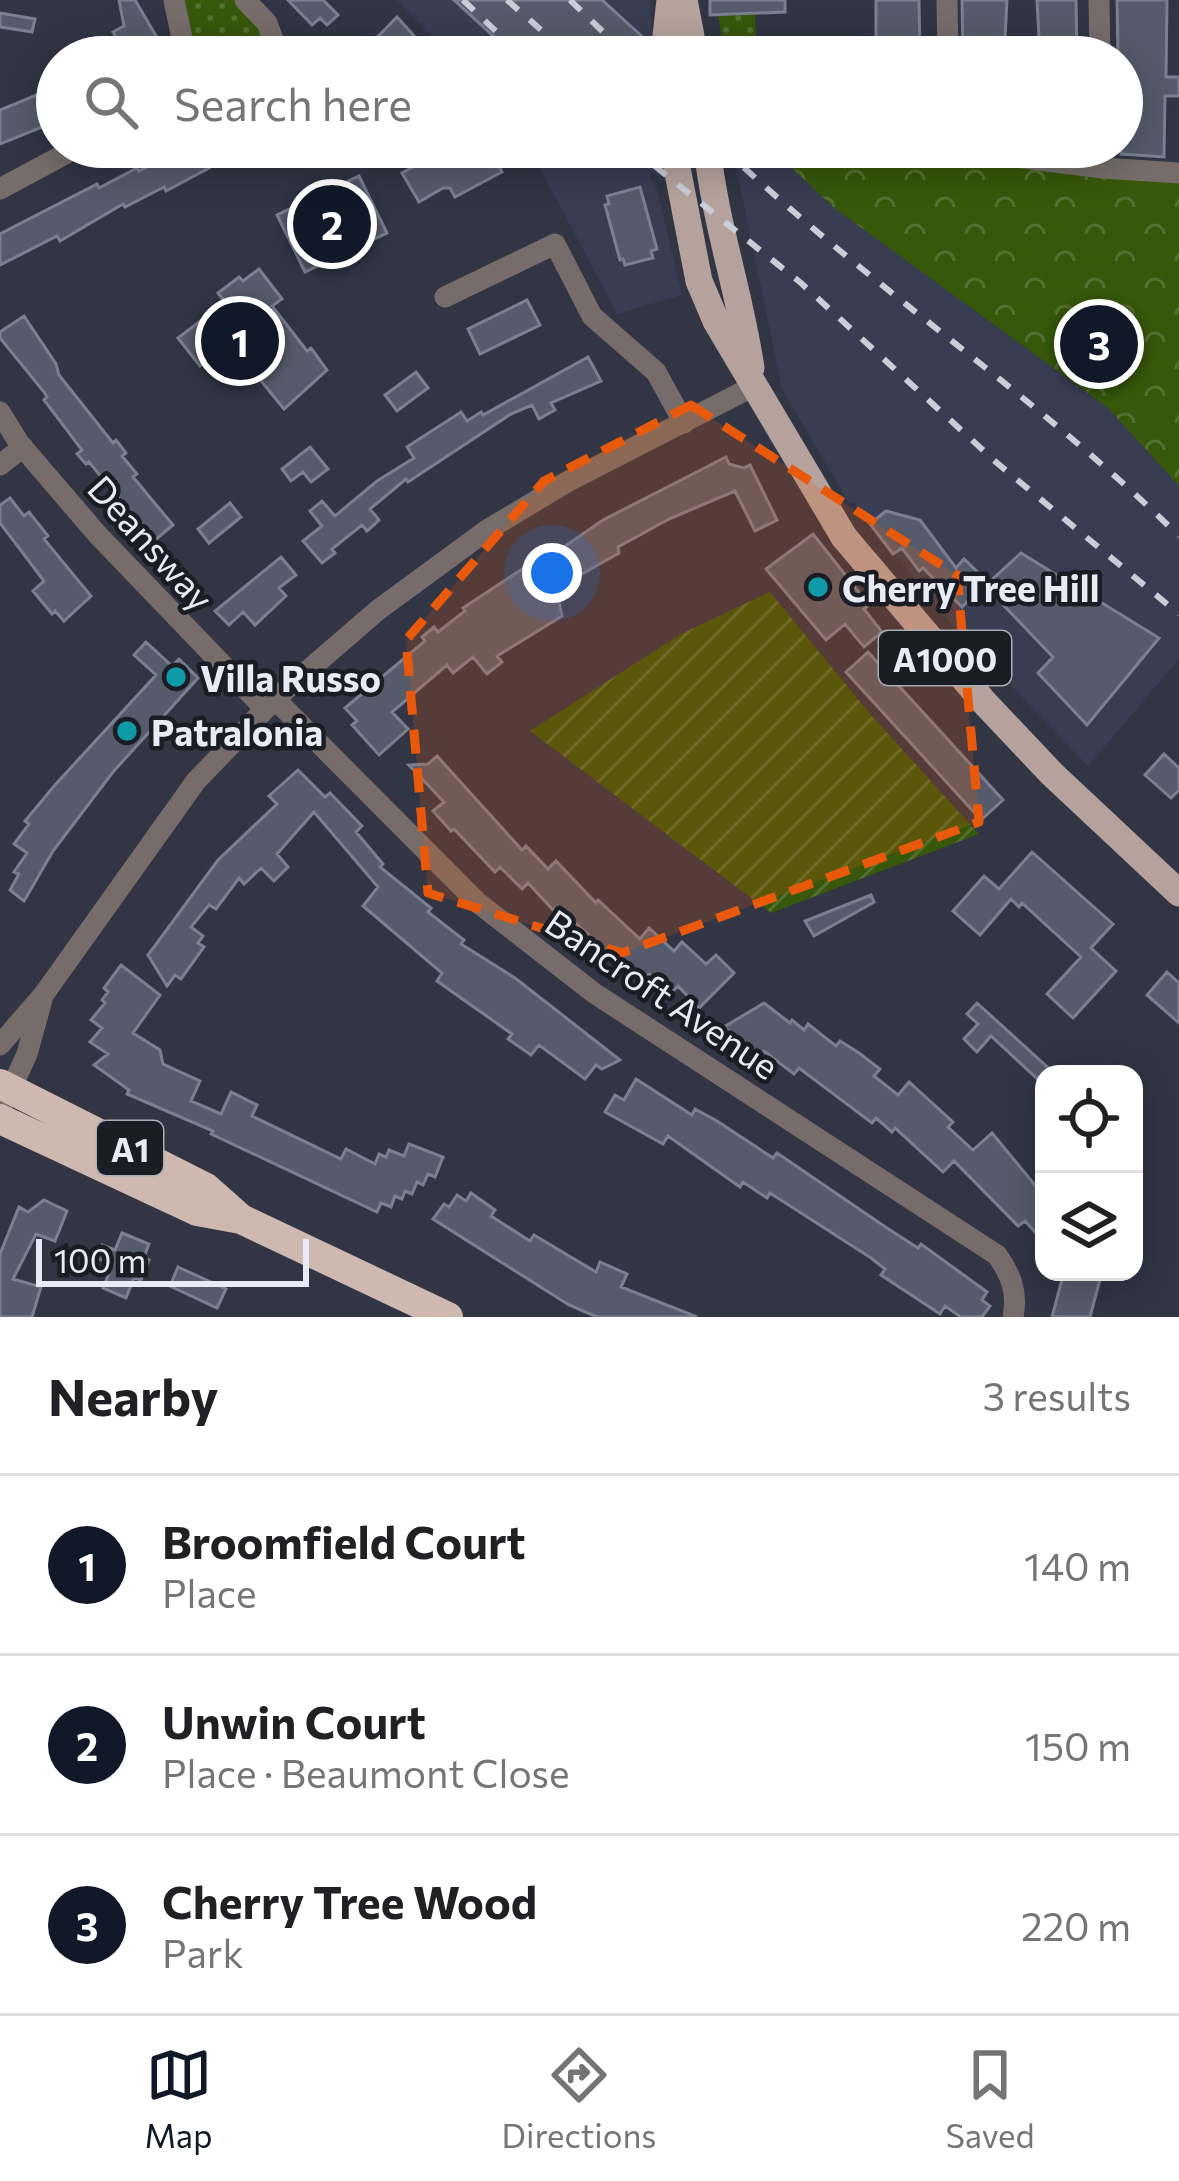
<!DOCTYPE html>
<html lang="en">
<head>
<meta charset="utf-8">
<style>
	body { margin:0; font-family:Commissioner,sans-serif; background:#f2f2f2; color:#202124 }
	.controls { position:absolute; right:36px; bottom:36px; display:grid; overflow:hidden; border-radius:24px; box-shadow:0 6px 30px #0003 }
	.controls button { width:108px; height:108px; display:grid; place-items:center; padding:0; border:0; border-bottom:3px solid #e0e0e0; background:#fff; color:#202124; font:60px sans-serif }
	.scale { position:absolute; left:36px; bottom:30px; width:273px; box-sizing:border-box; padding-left:12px; border:6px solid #e8ebf5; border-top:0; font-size:33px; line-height:42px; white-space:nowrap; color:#e8ebf5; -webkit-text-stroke:9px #1b1d24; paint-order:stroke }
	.you { position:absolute; left:552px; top:573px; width:42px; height:42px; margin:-30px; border:9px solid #fff; border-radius:50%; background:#1a73e8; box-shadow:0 0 0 18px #1a73e833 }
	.badge { display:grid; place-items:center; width:78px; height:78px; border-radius:50%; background:#111827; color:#fff; font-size:39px; font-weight:700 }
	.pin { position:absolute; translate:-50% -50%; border:6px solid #fff; box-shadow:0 3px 12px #0006 }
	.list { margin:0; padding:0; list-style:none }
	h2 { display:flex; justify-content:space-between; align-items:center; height:156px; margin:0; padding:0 48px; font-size:51px }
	h2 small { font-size:39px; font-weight:400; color:#757577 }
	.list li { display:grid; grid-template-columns:78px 1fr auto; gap:36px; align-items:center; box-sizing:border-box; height:180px; padding:0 48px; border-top:3px solid #e0e0e0 }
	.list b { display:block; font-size:45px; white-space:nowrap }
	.list p { margin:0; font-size:39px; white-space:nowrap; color:#757577 }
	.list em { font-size:39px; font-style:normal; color:#757577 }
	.icon { flex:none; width:66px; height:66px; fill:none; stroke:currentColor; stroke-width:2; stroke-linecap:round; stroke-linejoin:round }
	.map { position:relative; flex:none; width:1179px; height:1317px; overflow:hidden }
	.search { position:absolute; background:#fff; box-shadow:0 6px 30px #0003; left:36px; right:36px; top:36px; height:132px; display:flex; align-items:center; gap:30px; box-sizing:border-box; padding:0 42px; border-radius:66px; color:#757577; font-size:45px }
	.sheet { height:696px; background:#fff }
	nav { display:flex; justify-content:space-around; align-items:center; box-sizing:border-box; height:168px; border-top:3px solid #e0e0e0; background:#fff; font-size:33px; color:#757577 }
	nav a { display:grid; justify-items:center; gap:6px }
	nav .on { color:#111827 }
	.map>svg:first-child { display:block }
	.built { fill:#383d52 }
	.grass { fill:url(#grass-dots) }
	.park { fill:url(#park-crowns) }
	.garden { fill:url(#garden-furrows) }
	.building { fill:#565b6b; stroke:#7a7f91; stroke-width:3 }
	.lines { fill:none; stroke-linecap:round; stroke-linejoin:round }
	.minor { stroke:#766d6a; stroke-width:21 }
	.major { stroke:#b5a29d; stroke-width:27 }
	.highway { stroke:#ceb8b0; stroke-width:30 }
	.rail { stroke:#cacdd8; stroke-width:6; stroke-dasharray:15 15; stroke-linecap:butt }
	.marked { fill:#e8590c; fill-opacity:0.2; stroke:#e8590c; stroke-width:9; stroke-dasharray:24 15; stroke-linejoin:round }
	.culture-dot { fill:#0f9aa8; stroke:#1b1d24; stroke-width:4.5 }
	.labels { text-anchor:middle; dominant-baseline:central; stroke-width:9; stroke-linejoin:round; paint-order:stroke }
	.shield { fill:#1b1d24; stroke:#aaadb6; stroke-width:3 }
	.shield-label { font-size:33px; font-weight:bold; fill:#e8ebf5 }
	.street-label { font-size:36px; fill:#e8ebf5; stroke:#1b1d24 }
	.poi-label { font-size:36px; font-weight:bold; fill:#e8ebf5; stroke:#1b1d24; text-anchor:start }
</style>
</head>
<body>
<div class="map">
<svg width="1179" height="1317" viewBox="0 0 1179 1317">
	<defs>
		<pattern id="grass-dots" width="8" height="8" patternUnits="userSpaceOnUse" patternTransform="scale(3)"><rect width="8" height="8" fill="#37570b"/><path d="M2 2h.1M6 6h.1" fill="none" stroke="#546f2f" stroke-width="1.8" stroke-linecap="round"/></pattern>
		<pattern id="park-crowns" width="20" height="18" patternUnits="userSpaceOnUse" patternTransform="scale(3)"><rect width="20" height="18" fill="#37570b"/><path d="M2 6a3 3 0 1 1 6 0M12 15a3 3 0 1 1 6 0" fill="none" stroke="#546f2f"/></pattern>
		<pattern id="garden-furrows" width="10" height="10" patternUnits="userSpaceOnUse" patternTransform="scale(3)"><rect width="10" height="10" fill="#37570b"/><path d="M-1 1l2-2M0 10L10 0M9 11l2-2" fill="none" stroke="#546f2f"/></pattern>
	</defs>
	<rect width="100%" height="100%" fill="#313544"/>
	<!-- built -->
	<path class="built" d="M 397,0 L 650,0 L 653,57 L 452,57 Z
		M 529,147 L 657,147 L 662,178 L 651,171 L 650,178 L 657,189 L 682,295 L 617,314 Z
		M 732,147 L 771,147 L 833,207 L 1108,408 L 1179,486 L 1179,659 L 1088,766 L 949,621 L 853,502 L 849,503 L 782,389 Z"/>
	<!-- grass -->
	<path class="grass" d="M 182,0 L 236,0 L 262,33 C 248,57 220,57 194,57 Z
		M 755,14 L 757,57 L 783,57 L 726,57 L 718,16 Z"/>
	<!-- park -->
	<path class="park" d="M 780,147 L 898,147 L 1062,172 L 1179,182 L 1179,486 L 1108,408 L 833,207 L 776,153 Z"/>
	<!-- garden -->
	<path class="garden" d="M 770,592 L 871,715 L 979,834 L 771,913 L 530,731 L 681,634 Z"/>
	<!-- building -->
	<path class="building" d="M 119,0 L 135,0 L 159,41 L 149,47 L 146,57 L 121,57 L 114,45 L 119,42 L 113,32 L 124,26 Z
		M 288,0 L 323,0 L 338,15 L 327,25 L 320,18 L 312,25 Z
		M 454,0 L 602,0 L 646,40 L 631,57 L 516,57 Z
		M 710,0 L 785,0 L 785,12 L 710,15 Z
		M 876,0 L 919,0 L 920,57 L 876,57 Z
		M 962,0 L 1007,0 L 1004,57 L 963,57 Z
		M 1037,0 L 1076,0 L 1077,57 L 1040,57 Z
		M 1117,0 L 1167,0 L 1166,77 L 1179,77 L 1179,96 L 1165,96 L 1164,157 L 1121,154 L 1122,57 L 1118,57 Z
		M 0,13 L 35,19 L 32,32 L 0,27 Z
		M 397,17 L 416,38 L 397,57 L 358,57 Z
		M 51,89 L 57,100 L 57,121 L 0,144 L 0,110 Z
		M 175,147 L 230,147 L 204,161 L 209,168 L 166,191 L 164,187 L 125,207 L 123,204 L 60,241 L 57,236 L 0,265 L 0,234 L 97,184 L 99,188 L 137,168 L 139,171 L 177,151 Z
		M 421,147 L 488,147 L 502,172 L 455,197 L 450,188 L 443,188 L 419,202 L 402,173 L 427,159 Z
		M 359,176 L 387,233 L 305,272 L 277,215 Z
		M 640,187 L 657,249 L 651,251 L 653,258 L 625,265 L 623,259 L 620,260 L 605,205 L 609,204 L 607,196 Z
		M 259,269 L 282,299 L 272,306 L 307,351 L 311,348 L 327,370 L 284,409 L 230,343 L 200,366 L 178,338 L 225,302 L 218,293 L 239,277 L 243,281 Z
		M 527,300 L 540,325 L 480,354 L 468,329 Z
		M 24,316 L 56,364 L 59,375 L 113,443 L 116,440 L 126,453 L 122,456 L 137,474 L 133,477 L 173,525 L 154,541 L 89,462 L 86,464 L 77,454 L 82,450 L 44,400 L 47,397 L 44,392 L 0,338 L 0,332 Z
		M 588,357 L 601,381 L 551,403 L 555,410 L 539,419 L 532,405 L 511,414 L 408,482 L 406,479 L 370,509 L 379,520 L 367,531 L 362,525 L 332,549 L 335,553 L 322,563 L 303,541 L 322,526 L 310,511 L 322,501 L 335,516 L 377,481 L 414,458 L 407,447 L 461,412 L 467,421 L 481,412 L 483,415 Z
		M 416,372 L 428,388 L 397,411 L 385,395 Z
		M 310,447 L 328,469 L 311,482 L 303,472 L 291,481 L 282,469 Z
		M 726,457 L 729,464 L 744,468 L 750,465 L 777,520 L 755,531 L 735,491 L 669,519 L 618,547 L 619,553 L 575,578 L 579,584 L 558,596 L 562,616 L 497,656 L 502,662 L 487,674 L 473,657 L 453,673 L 447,665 L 392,712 L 408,729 L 379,755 L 352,725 L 357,721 L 345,708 L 425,641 L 422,637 L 434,627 L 438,632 L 465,611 L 463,608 L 542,556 L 547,547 L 561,549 L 603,520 Z
		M 10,498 L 24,516 L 29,512 L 48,536 L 44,539 L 91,596 L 64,621 L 55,611 L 52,614 L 33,591 L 44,581 L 0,523 L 0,505 Z
		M 230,503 L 241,517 L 209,543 L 198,529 Z
		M 886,511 L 920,520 L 956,568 L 964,559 L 987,581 L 962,607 L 923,568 L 919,571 L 902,548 L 893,554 L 870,524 Z
		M 813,534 L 869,605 L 864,609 L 882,632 L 864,647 L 845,624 L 826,640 L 766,569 Z
		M 1021,553 L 1159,638 L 1087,725 L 1038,673 L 1053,657 L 985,586 Z
		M 281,557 L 296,575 L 279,588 L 286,596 L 255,625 L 243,612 L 229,625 L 215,611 Z
		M 146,642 L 172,666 L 179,659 L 198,678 L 113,772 L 53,851 L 24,901 L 10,890 L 19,874 L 14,872 L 27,853 L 14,844 L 29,824 L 25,821 L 55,785 L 156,675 L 134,655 Z
		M 868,652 L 1003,800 L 981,820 L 846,672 Z
		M 1164,754 L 1179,768 L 1179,790 L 1171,798 L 1145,775 Z
		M 437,756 L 522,850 L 526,846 L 548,869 L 556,861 L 596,903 L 598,900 L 640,939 L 649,928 L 674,951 L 682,942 L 706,964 L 716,955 L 734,973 L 699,1008 L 678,986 L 670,994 L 649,974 L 641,982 L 572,920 L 567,925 L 528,883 L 522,889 L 500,867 L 495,872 L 454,829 L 451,831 L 433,811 L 444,802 L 409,765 L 428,764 Z
		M 298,770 L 325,797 L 330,793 L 362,826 L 356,832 L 383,864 L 380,867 L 431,908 L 428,912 L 464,940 L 461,944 L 515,978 L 620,1060 L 602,1069 L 596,1065 L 585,1079 L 539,1045 L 531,1055 L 508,1039 L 512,1034 L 437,981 L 442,973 L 363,906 L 378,887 L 314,812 L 277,854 L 288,867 L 274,881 L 261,868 L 244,884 L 239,878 L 216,909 L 209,905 L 191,927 L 203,936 L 198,943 L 204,947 L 181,979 L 175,975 L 167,986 L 148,955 L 218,860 L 277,804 L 269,796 Z
		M 1032,852 L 1113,924 L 1091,948 L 1116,971 L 1073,1018 L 1047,994 L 1081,957 L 1022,903 L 1019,907 L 1011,899 L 980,935 L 953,911 L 984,876 L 999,889 Z
		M 871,895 L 874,902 L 814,936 L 805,921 Z
		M 121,965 L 160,995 L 133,1033 L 160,1050 L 163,1064 L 200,1081 L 191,1101 L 221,1114 L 231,1092 L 257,1105 L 252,1116 L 341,1159 L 346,1149 L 375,1164 L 379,1154 L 386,1157 L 389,1150 L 404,1156 L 409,1144 L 443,1157 L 435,1177 L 428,1174 L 423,1185 L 417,1182 L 412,1194 L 405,1191 L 402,1199 L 395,1196 L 391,1207 L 381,1203 L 377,1212 L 211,1134 L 213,1131 L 127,1094 L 129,1090 L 94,1065 L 108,1054 L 90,1042 L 102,1028 L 91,1020 L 105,1003 L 102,1000 L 108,992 L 104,988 Z
		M 1167,972 L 1179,983 L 1179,1023 L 1147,995 Z
		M 764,1003 L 790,1023 L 792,1020 L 804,1030 L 808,1024 L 836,1046 L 840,1041 L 859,1053 L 880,1069 L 874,1076 L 898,1095 L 909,1082 L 953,1122 L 948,1127 L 973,1150 L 992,1133 L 1044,1196 L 1044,1242 L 1025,1221 L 1018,1226 L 954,1161 L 943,1172 L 895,1128 L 892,1132 L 876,1118 L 872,1123 L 799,1068 L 794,1074 L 764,1051 L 760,1056 L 724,1027 Z
		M 977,1003 L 1055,1074 L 1044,1074 L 1044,1085 L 991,1036 L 977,1052 L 964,1039 L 978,1024 L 967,1014 Z
		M 636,1079 L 692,1115 L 695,1109 L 717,1121 L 773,1158 L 777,1153 L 887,1228 L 918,1248 L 921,1244 L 987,1292 L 982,1300 L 990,1306 L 982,1317 L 961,1317 L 945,1306 L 940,1314 L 881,1275 L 885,1269 L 871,1258 L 770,1193 L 767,1198 L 743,1182 L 740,1187 L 668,1136 L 663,1144 L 605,1112 L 615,1095 L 624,1100 Z
		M 471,1193 L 495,1210 L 491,1216 L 530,1241 L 534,1235 L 596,1272 L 600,1262 L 627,1274 L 621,1287 L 697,1317 L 597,1317 L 569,1305 L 433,1219 L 444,1204 L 449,1207 L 457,1195 L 466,1201 Z
		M 44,1200 L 67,1211 L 55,1241 L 36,1234 L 13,1279 L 41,1287 L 32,1317 L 0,1317 L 0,1254 L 19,1207 L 28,1212 Z
		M 122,1233 L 149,1244 L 144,1257 L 149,1260 L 141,1280 L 134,1278 L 126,1298 L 103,1288 L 113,1264 L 97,1258 L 102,1245 L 115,1250 Z
		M 178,1267 L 226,1289 L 217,1308 L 170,1286 Z
		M 1064,1272 L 1102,1272 L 1090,1317 L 1052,1317 Z"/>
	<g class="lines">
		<!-- minor -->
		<path class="minor" d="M 174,0 L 186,57
			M 245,0 L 267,23 L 275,45 L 250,57
			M 947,0 L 948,57
			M 1099,0 L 1100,57
			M 933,147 L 1103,168 L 1179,173
			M 0,189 L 78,147
			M 445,297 L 555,244 L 592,316 L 656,372 L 684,423
			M 0,412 L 19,443 L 97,534 L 265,709
			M 0,465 L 23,447
			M 275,699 L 477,902 L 594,993 L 997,1255 C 1011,1275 1018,1292 1013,1317
			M 0,1045 L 44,994 L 196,781 L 275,699 L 378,610 L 487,530 L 567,482 L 756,385
			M 6,1100 L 27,1054 L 42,1000"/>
		<!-- major -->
		<path class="major" d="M 684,0 L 695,57
			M 669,57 L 666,36 L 670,0
			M 673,147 L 699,281 L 716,321 L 844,537 L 983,701 L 1052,774 L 1179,893
			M 707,147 C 715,223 740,293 751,368"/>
		<!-- highway -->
		<path class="highway" d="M 0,1084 L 206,1188 L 241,1219 L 448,1317
			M 0,1119 L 197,1211 L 241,1219"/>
		<!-- rail -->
		<path class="rail" d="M 463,0 L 523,57
			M 507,0 L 572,57
			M 570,0 L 629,57
			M 631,147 L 801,283 L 997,463 L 1179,614
			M 722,147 C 867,285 1036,395 1179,536"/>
	</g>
	<!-- marked area -->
	<path class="marked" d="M 691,405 L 957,575 L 979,822 L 622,953 L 428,893 L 406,640 L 544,481 Z"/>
	<!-- markers -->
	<g class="culture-dot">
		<circle cx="818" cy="587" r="12"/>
		<circle cx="176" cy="677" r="12"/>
		<circle cx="127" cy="731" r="12"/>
	</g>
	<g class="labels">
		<!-- shield labels -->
		<g class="shield">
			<rect x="879" y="631" width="132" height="54" rx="9"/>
			<rect x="97" y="1121" width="66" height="54" rx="9"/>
		</g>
		<g class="shield-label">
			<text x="945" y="658">A1000</text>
			<text x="130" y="1148">A1</text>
		</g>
		<!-- street labels -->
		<g class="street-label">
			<text transform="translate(152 542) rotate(48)">Deansway</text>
			<text transform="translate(663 993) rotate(34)">Bancroft Avenue</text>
		</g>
		<!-- poi labels -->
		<g class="poi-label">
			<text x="842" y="587">Cherry Tree Hill</text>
			<text x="200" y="677">Villa Russo</text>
			<text x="151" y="731">Patralonia</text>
		</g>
	</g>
</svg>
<div class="controls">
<button><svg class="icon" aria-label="locate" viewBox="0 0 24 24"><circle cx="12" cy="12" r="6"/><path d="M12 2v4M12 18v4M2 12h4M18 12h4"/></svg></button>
<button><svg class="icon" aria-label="layers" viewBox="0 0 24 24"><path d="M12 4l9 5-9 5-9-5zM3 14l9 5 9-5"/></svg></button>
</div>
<div class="scale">100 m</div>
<div class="you"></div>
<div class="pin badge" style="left:240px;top:341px">1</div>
<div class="pin badge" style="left:332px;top:224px">2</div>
<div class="pin badge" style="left:1099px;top:344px">3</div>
<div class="search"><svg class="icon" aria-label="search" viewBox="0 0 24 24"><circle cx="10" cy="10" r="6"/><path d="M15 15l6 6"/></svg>Search here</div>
</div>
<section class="sheet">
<h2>Nearby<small>3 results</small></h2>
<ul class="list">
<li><span class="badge">1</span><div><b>Broomfield Court</b><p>Place</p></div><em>140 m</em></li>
<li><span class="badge">2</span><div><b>Unwin Court</b><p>Place · Beaumont Close</p></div><em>150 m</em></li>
<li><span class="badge">3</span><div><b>Cherry Tree Wood</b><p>Park</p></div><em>220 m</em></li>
</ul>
</section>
<nav>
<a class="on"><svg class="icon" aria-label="map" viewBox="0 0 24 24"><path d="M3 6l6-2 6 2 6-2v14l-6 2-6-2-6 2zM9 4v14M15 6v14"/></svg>Map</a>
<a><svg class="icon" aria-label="directions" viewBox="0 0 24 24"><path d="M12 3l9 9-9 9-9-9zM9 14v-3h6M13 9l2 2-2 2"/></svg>Directions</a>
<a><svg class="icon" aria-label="saved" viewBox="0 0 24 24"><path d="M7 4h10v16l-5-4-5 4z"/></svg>Saved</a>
</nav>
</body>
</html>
